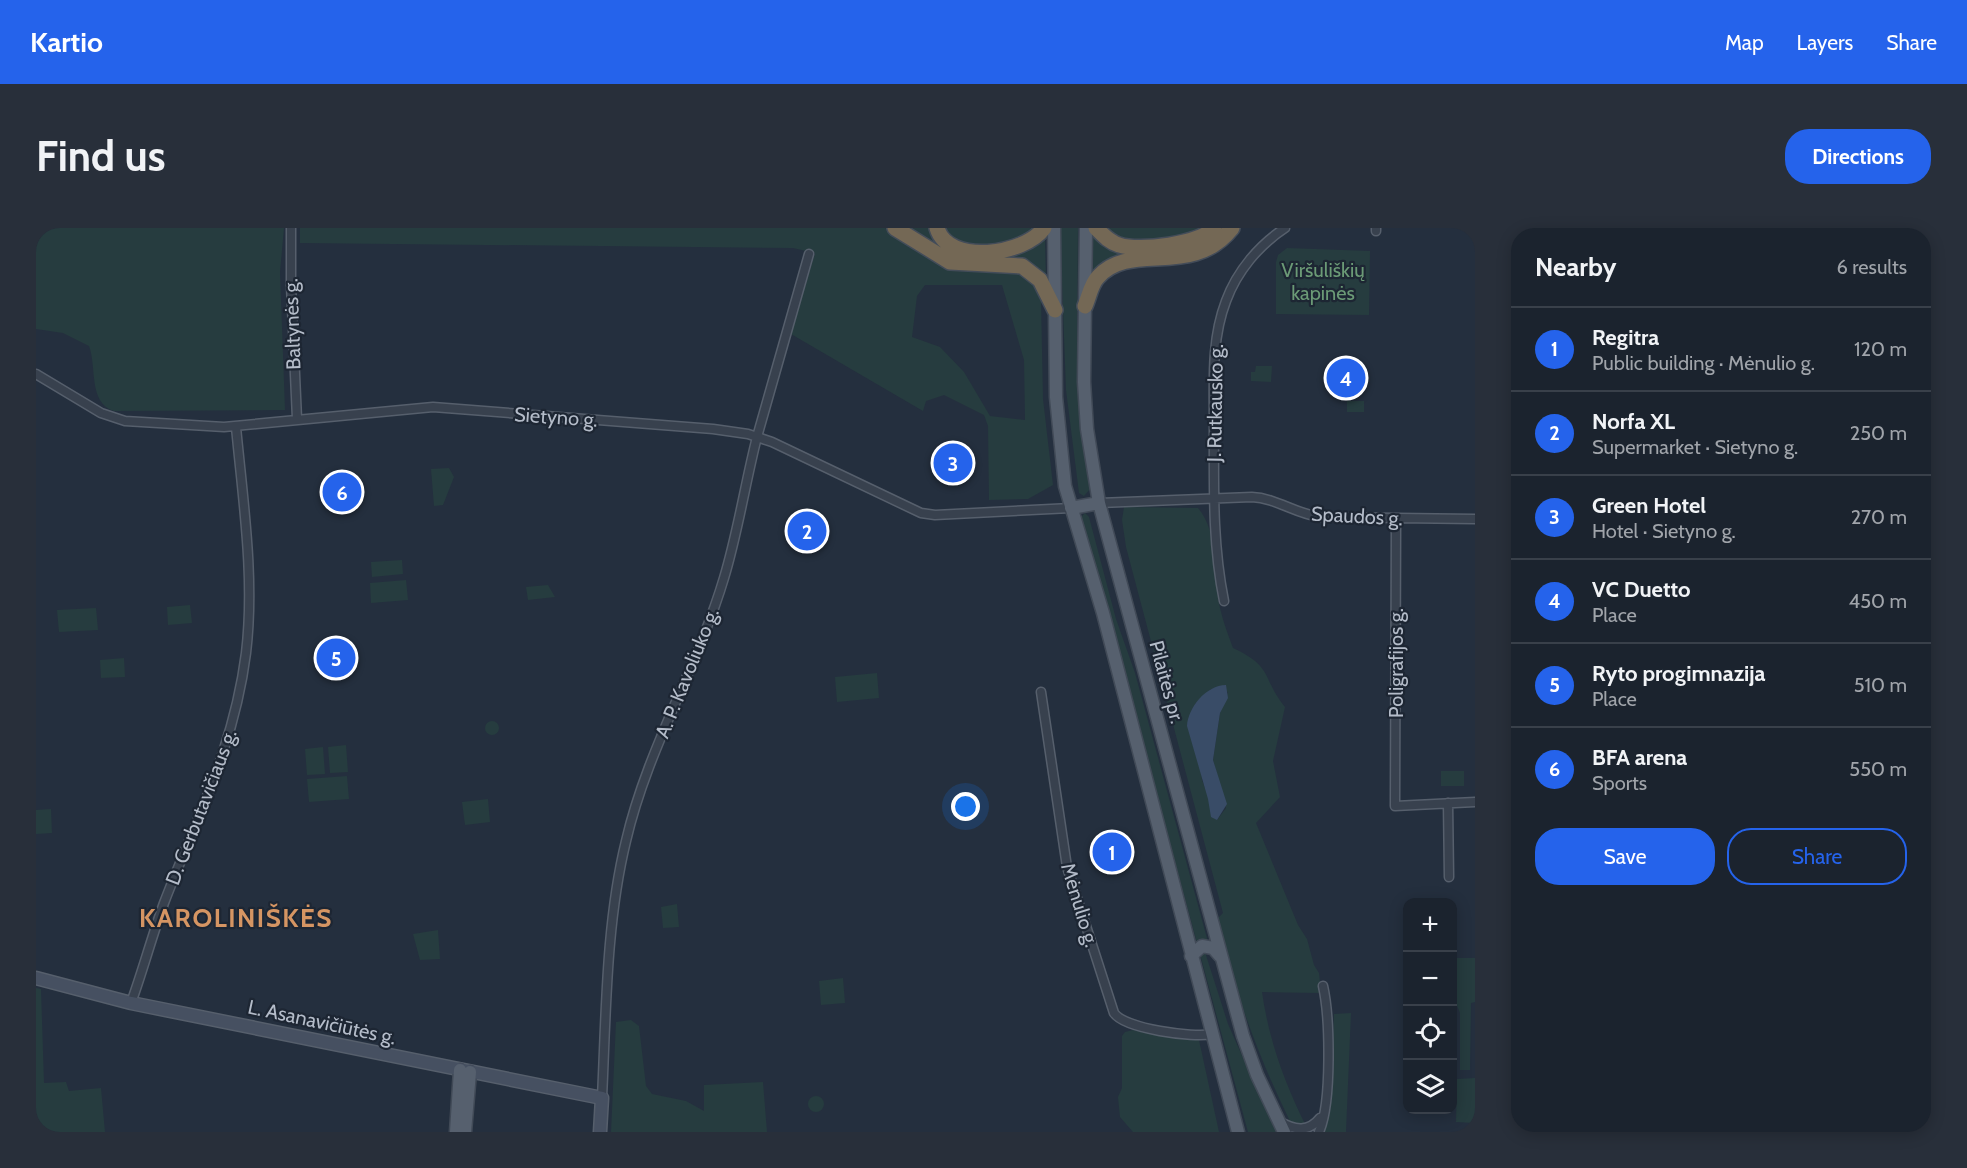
<!DOCTYPE html>
<html lang="en">
<head>
<meta charset="utf-8">
<style>
	body { margin:0; font-family:Cabin,sans-serif; background:#282f3a; color:#f1f3f6 }
	.controls { position:absolute; right:18px; bottom:18px; display:grid; overflow:hidden; border-radius:12px; box-shadow:0 3px 15px #0003 }
	.controls button { width:54px; height:54px; display:grid; place-items:center; padding:0; border:0; border-bottom:2px solid #39404a; background:#1b232e; color:#f1f3f6; font:30px sans-serif }
	.you { position:absolute; left:930px; top:579px; width:21px; height:21px; margin:-15px; border:4px solid #fff; border-radius:50%; background:#1a73e8; box-shadow:0 0 0 9px #1a73e833 }
	.badge { display:grid; place-items:center; width:39px; height:39px; border-radius:50%; background:#2563eb; color:#fff; font-size:20px; font-weight:700 }
	.pin { position:absolute; translate:-50% -50%; border:3px solid #fff; box-shadow:0 2px 6px #0006 }
	.list { margin:0; padding:0; list-style:none }
	h2 { display:flex; justify-content:space-between; align-items:center; height:78px; margin:0; padding:0 24px; font-size:26px }
	h2 small { font-size:20px; font-weight:400; color:#a0a4aa }
	.list li { display:grid; grid-template-columns:39px 1fr auto; gap:18px; align-items:center; box-sizing:border-box; height:84px; padding:0 24px; border-top:2px solid #39404a }
	.list b { display:block; font-size:22px; white-space:nowrap }
	.list p { margin:0; font-size:20px; white-space:nowrap; color:#a0a4aa }
	.list em { font-size:20px; font-style:normal; color:#a0a4aa }
	.actions { display:flex; gap:12px; padding:18px 24px }
	.actions a { flex:1; padding:14px 0; border:2px solid #2563eb; border-radius:24px; text-align:center; font-size:21px; color:#2563eb }
	.actions .main { background:#2563eb; color:#fff }
	.icon { flex:none; width:33px; height:33px; fill:none; stroke:currentColor; stroke-width:2; stroke-linecap:round; stroke-linejoin:round }
	.map { position:relative; flex:none; width:1439px; height:904px; overflow:hidden; border-radius:24px }
	header { display:flex; align-items:center; gap:36px; box-sizing:border-box; height:84px; padding:0 30px; background:#2563eb; color:#fff }
	header strong { font-size:28px }
	nav { display:flex; gap:33px; margin-inline-start:auto; font-size:21px }
	.intro { display:flex; align-items:center; justify-content:space-between; box-sizing:border-box; height:144px; padding:0 36px }
	h1 { margin:0; font-size:42px }
	.button { padding:15px 27px; border-radius:24px; background:#2563eb; color:#fff; font-size:21px; font-weight:700 }
	main { display:flex; gap:36px; padding:0 36px }
	aside { flex:1; background:#1b232e; border-radius:24px; box-shadow:0 3px 15px #0003 }
	.map>svg:first-child { display:block }
	.green { fill:#263c3f; fill-rule:evenodd }
	.water { fill:#394c67 }
	.lines { fill:none; stroke-linecap:round; stroke-linejoin:round }
	.street-casing { stroke:#565f6c; stroke-width:11 }
	.secondary-casing { stroke:#565f6c; stroke-width:15 }
	.primary-casing { stroke:#414a57; stroke-width:15 }
	.highway-casing { stroke:#434c59; stroke-width:18 }
	.street { stroke:#38414e; stroke-width:8 }
	.secondary { stroke:#465061; stroke-width:12 }
	.primary { stroke:#56606e; stroke-width:12 }
	.highway { stroke:#746855; stroke-width:15 }
	.labels { text-anchor:middle; dominant-baseline:central; stroke-width:4.5; stroke-linejoin:round; paint-order:stroke }
	.park-label { font-size:20px; fill:#6b9a76; stroke:#1d2633 }
	.street-label { font-size:20px; fill:#b4bcc9; stroke:#1d2633 }
	.district-label { font-size:26px; font-weight:bold; letter-spacing:1.5px; fill:#d59563; stroke:#1d2633 }
</style>
</head>
<body>
<header>
<strong>Kartio</strong>
<nav><a>Map</a><a>Layers</a><a>Share</a></nav>
</header>
<div class="intro"><h1>Find us</h1><a class="button">Directions</a></div>
<main>
<div class="map">
<svg width="1439" height="904" viewBox="0 0 1439 904">
	<rect width="100%" height="100%" fill="#242f3e"/>
	<!-- green -->
	<path class="green" d="M 0,0 L 248,0 L 244,44 L 249,182 L 78,183 C 52,175 61,139 53,118 L 27,105 L 0,101 Z
		M 264,0 L 849,0 L 916,41 L 980,42 L 997,53 L 1005,72 L 1007,171 L 1017,257 L 992,271 L 953,272 L 952,198 L 948,187 L 908,167 L 890,173 L 887,183 L 755,106 L 779,25 L 757,20 L 264,15 ZM 889,57 L 966,57 L 988,132 L 989,192 L 954,188 L 928,144 L 904,119 L 876,109 L 881,68 Z
		M 870,0 L 896,0 L 902,15 L 912,24 L 923,28 L 985,25 L 1009,10 L 1010,51 L 976,30 L 919,30 Z
		M 906,0 L 998,0 L 976,16 L 922,18 Z
		M 1024,0 L 1042,0 L 1041,125 L 1044,182 L 1055,260 L 1048,268 L 1043,265 L 1030,162 Z
		M 1067,0 L 1171,0 C 1156,9 1104,20 1087,14 C 1080,12 1073,4 1067,0 Z
		M 1056,5 L 1092,25 L 1057,46 Z
		M 1251,20 L 1334,23 L 1333,87 L 1240,86 L 1240,34 L 1242,27 Z
		M 1220,138 L 1236,138 L 1235,154 L 1215,153 L 1215,144 L 1219,144 Z
		M 1311,173 L 1328,173 L 1328,184 L 1311,184 Z
		M 413,240 L 418,249 L 407,277 L 398,278 L 395,241 Z
		M 1088,279 L 1162,280 C 1184,306 1177,349 1184,380 C 1187,393 1192,407 1197,420 C 1238,439 1225,449 1249,479 L 1237,533 L 1244,569 L 1220,595 L 1262,697 L 1271,711 L 1278,737 L 1283,745 L 1285,765 L 1226,764 C 1233,813 1249,856 1271,900 L 1255,896 L 1252,889 C 1221,826 1198,760 1180,692 L 1187,685 L 1090,319 L 1086,292 ZM 1175,461 L 1192,464 L 1184,485 L 1177,532 L 1190,580 L 1181,592 L 1166,552 L 1159,476 Z
		M 1049,285 L 1053,289 L 1080,391 L 1099,445 L 1172,714 L 1161,715 L 1068,373 L 1043,291 Z
		M 366,332 L 367,346 L 336,349 L 335,334 Z
		M 370,352 L 372,372 L 335,375 L 334,355 Z
		M 512,357 L 519,369 L 492,372 L 490,359 Z
		M 154,377 L 156,395 L 132,397 L 131,379 Z
		M 60,380 L 62,402 L 23,404 L 21,382 Z
		M 88,430 L 89,449 L 65,450 L 64,432 Z
		M 841,445 L 843,470 L 801,474 L 799,449 Z
		M449 500a7 7 0 1 1 14 0a7 7 0 1 1-14 0Z
		M 310,517 L 312,544 L 294,545 L 292,519 Z
		M 287,519 L 289,546 L 271,547 L 269,521 Z
		M 1405,543 L 1428,543 L 1428,558 L 1405,558 Z
		M 311,548 L 313,571 L 273,574 L 271,551 Z
		M 452,571 L 454,594 L 429,597 L 426,574 Z
		M 15,581 L 16,605 L 0,606 L 0,582 Z
		M 641,676 L 643,699 L 627,700 L 625,679 Z
		M 402,702 L 404,731 L 384,732 L 377,706 Z
		M 1169,724 L 1192,796 L 1240,904 L 1212,904 L 1165,730 L 1165,726 Z
		M 1417,730 L 1439,730 L 1439,774 L 1435,775 L 1434,842 L 1424,842 L 1424,785 L 1417,768 Z
		M 807,750 L 809,775 L 785,777 L 783,753 Z
		M 0,760 L 5,761 L 8,855 L 30,854 L 33,863 L 65,860 L 69,904 L 0,904 Z
		M 1315,785 L 1310,904 L 1286,904 L 1295,856 L 1298,786 Z
		M 595,792 L 603,798 L 610,858 L 616,866 L 650,873 L 668,883 L 668,857 L 727,854 L 731,904 L 575,904 L 580,794 Z
		M 1097,802 L 1163,812 L 1183,904 L 1097,904 L 1084,889 L 1082,869 L 1086,860 L 1086,808 L 1089,804 Z
		M 1439,850 L 1439,895 L 1420,894 L 1421,851 Z
		M772 876a8 8 0 1 1 16 0a8 8 0 1 1-16 0Z"/>
	<!-- water -->
	<path class="water" d="M 1190,457 L 1192,470 L 1184,485 L 1177,532 L 1191,576 L 1181,592 L 1175,589 L 1172,571 L 1151,498 C 1152,480 1170,457 1190,457 Z"/>
	<g class="lines">
		<defs>
			<path id="street" d="M 255,0 L 255,57 L 261,191
				M 1340,3 L 1340,0
				M 0,146 L 65,185 L 89,193 L 188,199 L 397,179 L 677,201 L 712,206 L 736,214 L 885,285 L 899,287 L 1035,280
				M 1063,275 L 1216,269 C 1240,270 1260,286 1284,289 L 1439,291
				M 1360,291 L 1359,578 L 1439,574
				M 1188,373 C 1176,314 1178,255 1178,195 C 1178,154 1175,112 1190,73 C 1201,43 1223,17 1249,0
				M 1005,464 L 1031,639 L 1078,785 C 1089,801 1157,810 1176,806
				M 1412,575 L 1413,649
				M 95,775 C 107,742 116,708 128,675 C 161,589 198,519 210,425 C 219,351 207,273 200,199
				M 566,870 C 570,787 570,694 590,613 C 611,522 661,440 688,350 C 702,304 709,256 721,209 C 738,148 756,87 773,26
				M 1243,893 C 1259,903 1273,904 1284,890
				M 1283,904 C 1296,875 1294,789 1287,758"/>
			<path id="secondary" d="M 0,750 L 95,775 L 566,870 L 564,904"/>
			<path id="primary" d="M 1018,0 L 1020,169 L 1029,258 L 1067,385 L 1202,904
				M 1050,0 L 1048,154 L 1051,201 L 1063,275 L 1207,808 L 1221,847 L 1248,904
				M 1035,280 L 1063,275
				M 1155,728 L 1166,718 L 1177,720 L 1184,728
				M 420,904 L 424,842
				M 429,904 L 434,844"/>
			<path id="highway" d="M 859,0 L 914,34 L 986,38 L 1004,52 L 1019,82
				M 901,0 C 912,38 989,27 1008,0
				M 1060,0 C 1067,7 1073,14 1083,17 C 1103,24 1165,16 1178,0
				M 1049,78 C 1053,69 1055,56 1062,49 C 1095,12 1156,51 1196,0"/>
		</defs>
		<!-- street casing -->
		<use href="#street" class="street-casing"/>
		<!-- secondary casing -->
		<use href="#secondary" class="secondary-casing"/>
		<!-- primary casing -->
		<use href="#primary" class="primary-casing"/>
		<!-- highway casing -->
		<use href="#highway" class="highway-casing"/>
		<!-- street -->
		<use href="#street" class="street"/>
		<!-- secondary -->
		<use href="#secondary" class="secondary"/>
		<!-- primary -->
		<use href="#primary" class="primary"/>
		<!-- highway -->
		<use href="#highway" class="highway"/>
	</g>
	<g class="labels">
		<!-- park labels -->
		<g class="park-label">
			<text x="1287" y="42">Viršuliškių<tspan x="1287" dy="23">kapinės</tspan></text>
		</g>
		<!-- street labels -->
		<g class="street-label">
			<text transform="translate(256 96) rotate(-92)">Baltynės g.</text>
			<text transform="translate(1179 175) rotate(-89)">J. Rutkausko g.</text>
			<text transform="translate(520 189) rotate(4)">Sietyno g.</text>
			<text transform="translate(1321 288) rotate(3)">Spaudos g.</text>
			<text transform="translate(1360 435) rotate(-90)">Poligrafijos g.</text>
			<text transform="translate(651 445) rotate(-68)">A. P. Kavoliuko g.</text>
			<text transform="translate(1131 454) rotate(75)">Pilaitės pr.</text>
			<text transform="translate(165 579) rotate(-69)">D. Gerbutavičiaus g.</text>
			<text transform="translate(1044 677) rotate(73)">Mėnulio g.</text>
			<text transform="translate(286 794) rotate(12)">L. Asanavičiūtės g.</text>
		</g>
		<!-- district labels -->
		<g class="district-label">
			<text x="200" y="690">KAROLINIŠKĖS</text>
		</g>
	</g>
</svg>
<div class="controls">
<button>+</button>
<button>−</button>
<button><svg class="icon" aria-label="locate" viewBox="0 0 24 24"><circle cx="12" cy="12" r="6"/><path d="M12 2v4M12 18v4M2 12h4M18 12h4"/></svg></button>
<button><svg class="icon" aria-label="layers" viewBox="0 0 24 24"><path d="M12 4l9 5-9 5-9-5zM3 14l9 5 9-5"/></svg></button>
</div>
<div class="you"></div>
<div class="pin badge" style="left:1076px;top:624px">1</div>
<div class="pin badge" style="left:771px;top:303px">2</div>
<div class="pin badge" style="left:917px;top:235px">3</div>
<div class="pin badge" style="left:1310px;top:150px">4</div>
<div class="pin badge" style="left:300px;top:430px">5</div>
<div class="pin badge" style="left:306px;top:264px">6</div>
</div>
<aside>
<h2>Nearby<small>6 results</small></h2>
<ul class="list">
<li><span class="badge">1</span><div><b>Regitra</b><p>Public building · Mėnulio g.</p></div><em>120 m</em></li>
<li><span class="badge">2</span><div><b>Norfa XL</b><p>Supermarket · Sietyno g.</p></div><em>250 m</em></li>
<li><span class="badge">3</span><div><b>Green Hotel</b><p>Hotel · Sietyno g.</p></div><em>270 m</em></li>
<li><span class="badge">4</span><div><b>VC Duetto</b><p>Place</p></div><em>450 m</em></li>
<li><span class="badge">5</span><div><b>Ryto progimnazija</b><p>Place</p></div><em>510 m</em></li>
<li><span class="badge">6</span><div><b>BFA arena</b><p>Sports</p></div><em>550 m</em></li>
</ul>
<div class="actions"><a class="main">Save</a><a>Share</a></div>
</aside>
</main>
</body>
</html>
